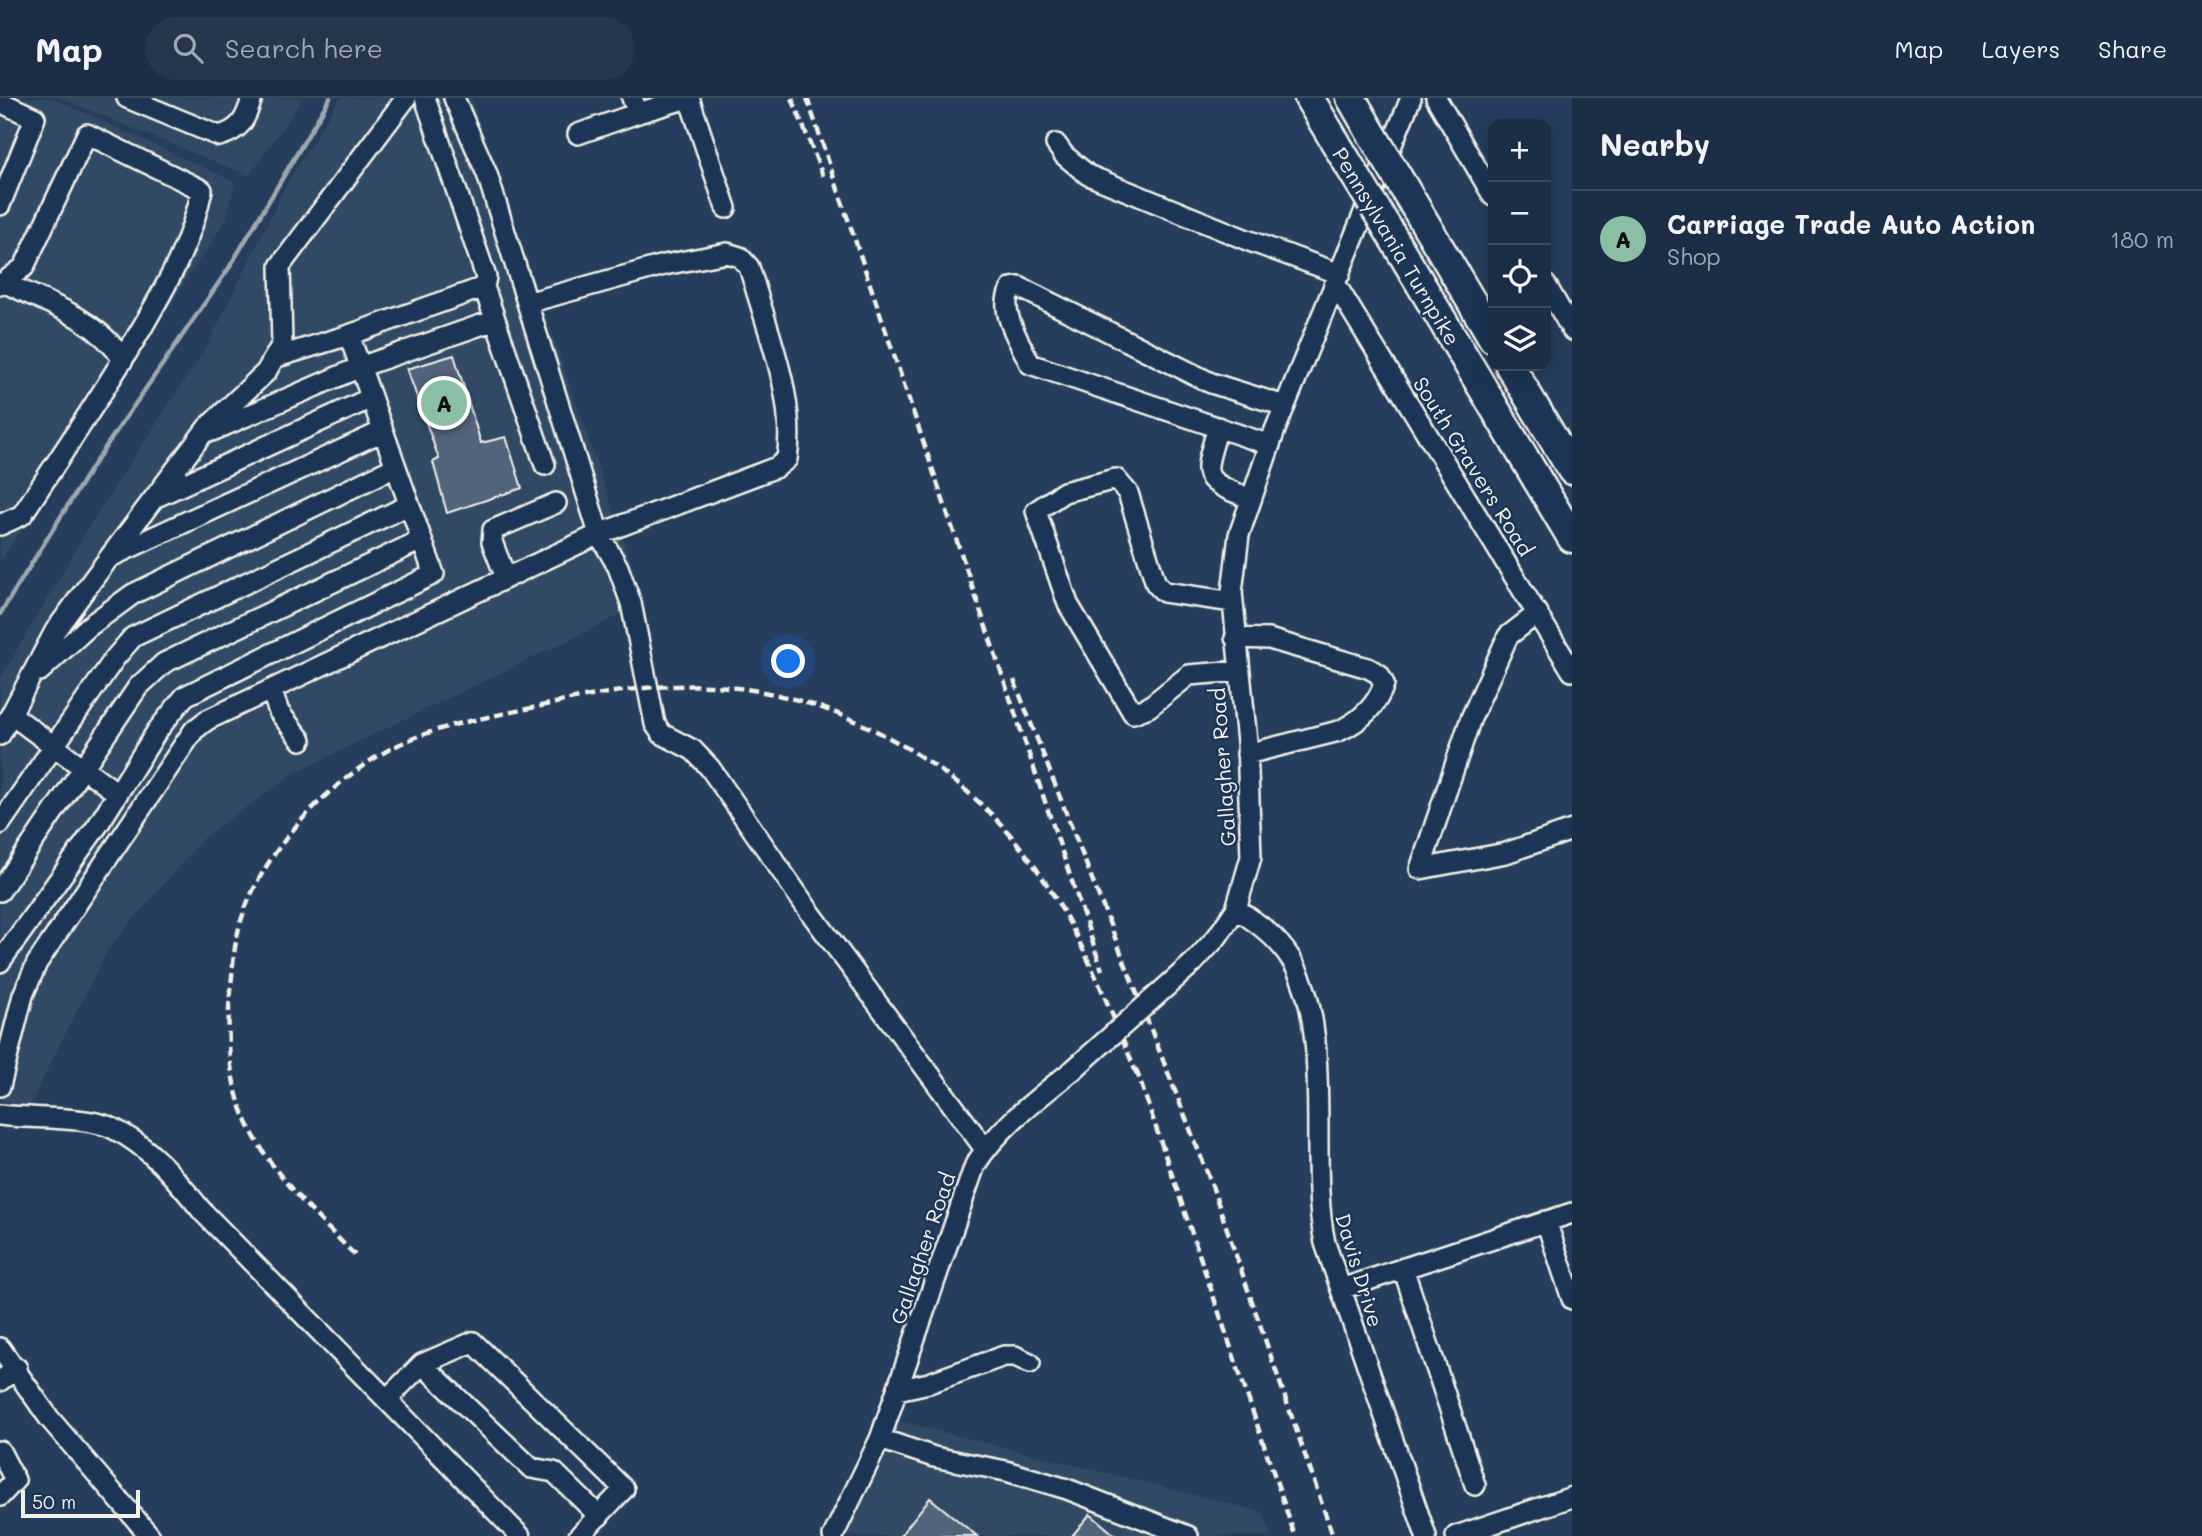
<!DOCTYPE html>
<html lang="en">
<head>
<meta charset="utf-8">
<style>
	body { margin:0; font-family:Mali,sans-serif; background:#25364d; color:#f1f3f6 }
	.controls { position:absolute; right:21px; top:21px; display:grid; overflow:hidden; border-radius:14px; box-shadow:0 4px 18px #0003 }
	.controls button { width:63px; height:63px; display:grid; place-items:center; padding:0; border:0; border-bottom:2px solid #3a4a5f; background:#1c2e46; color:#f1f3f6; font:35px sans-serif }
	.scale { position:absolute; left:21px; bottom:18px; width:119px; box-sizing:border-box; padding-left:7px; border:4px solid #f4f1e8; border-top:0; font-size:19px; line-height:24px; white-space:nowrap; color:#f4f1e8; -webkit-text-stroke:5px #1d3557; paint-order:stroke }
	.you { position:absolute; left:789px; top:564px; width:24px; height:24px; margin:-18px; border:5px solid #fff; border-radius:50%; background:#1a73e8; box-shadow:0 0 0 10px #1a73e833 }
	.badge { display:grid; place-items:center; width:46px; height:46px; border-radius:50%; background:#8abfa5; color:#111; font-size:23px; font-weight:700 }
	.pin { position:absolute; translate:-50% -50%; border:4px solid #fff; box-shadow:0 2px 7px #0006 }
	.list { margin:0; padding:0; list-style:none }
	h2 { display:flex; justify-content:space-between; align-items:center; height:91px; margin:0; padding:0 28px; font-size:30px }
	h2 small { font-size:23px; font-weight:400; color:#a0a8b3 }
	.list li { display:grid; grid-template-columns:46px 1fr auto; gap:21px; align-items:center; box-sizing:border-box; height:98px; padding:0 28px; border-top:2px solid #3a4a5f }
	.list b { display:block; font-size:26px; white-space:nowrap }
	.list p { margin:0; font-size:23px; white-space:nowrap; color:#a0a8b3 }
	.list em { font-size:23px; font-style:normal; color:#a0a8b3 }
	.icon { flex:none; width:38px; height:38px; fill:none; stroke:currentColor; stroke-width:2; stroke-linecap:round; stroke-linejoin:round }
	.map { position:relative; flex:none; width:1572px; height:1438px; overflow:hidden }
	header { display:flex; align-items:center; gap:42px; box-sizing:border-box; height:98px; padding:0 35px; background:#1c2e46; border-bottom:2px solid #3a4a5f }
	header strong { font-size:33px }
	nav { display:flex; gap:38px; margin-inline-start:auto; font-size:24px }
	.search { width:490px; height:63px; background:#25364d; display:flex; align-items:center; gap:18px; box-sizing:border-box; padding:0 24px; border-radius:38px; color:#a0a8b3; font-size:26px }
	main { display:flex }
	aside { flex:1; background:#1c2e46 }
	.map>svg:first-child { display:block }
	.built { fill:#334966 }
	.lines { fill:none; stroke-linecap:round; stroke-linejoin:round }
	.stream { stroke:#9fa7ae; stroke-width:4.5 }
	.building { fill:#52647b; stroke:#f4f1e8; stroke-width:2 }
	.minor-casing { stroke:#f4f1e8; stroke-width:24 }
	.highway-casing { stroke:#f4f1e8; stroke-width:33 }
	.minor { stroke:#1d3557; stroke-width:19 }
	.highway { stroke:#1d3557; stroke-width:28 }
	.rail { stroke:#f4f1e8; stroke-width:4.5; stroke-dasharray:10 5; stroke-linecap:butt }
	.minor-bridge-casing { stroke:#f4f1e8; stroke-width:24; stroke-linecap:butt }
	.highway-bridge-casing { stroke:#f4f1e8; stroke-width:33; stroke-linecap:butt }
	.minor-bridge { stroke:#1d3557; stroke-width:19 }
	.highway-bridge { stroke:#1d3557; stroke-width:28 }
	.labels { text-anchor:middle; dominant-baseline:central; stroke-width:5; stroke-linejoin:round; paint-order:stroke }
	.street-label { font-size:21px; fill:#f4f1e8; stroke:#1d3557 }
</style>
</head>
<body>
<header>
<strong>Map</strong>
<div class="search"><svg class="icon" aria-label="search" viewBox="0 0 24 24"><circle cx="10" cy="10" r="6"/><path d="M15 15l6 6"/></svg>Search here</div>
<nav><a>Map</a><a>Layers</a><a>Share</a></nav>
</header>
<main>
<div class="map">
<svg width="1572" height="1438" viewBox="0 0 1572 1438">
	<rect width="100%" height="100%" fill="#263d5d"/>
	<filter id="ink" filterUnits="userSpaceOnUse"><feTurbulence type="fractalNoise" baseFrequency=".0143" numOctaves="2"/><feDisplacementMap in="SourceGraphic" scale="14" xChannelSelector="R" yChannelSelector="G"/><feConvolveMatrix kernelMatrix="1 2 1 2 8 2 1 2 1" color-interpolation-filters="sRGB"/></filter>
	<g filter="url(#ink)">
		<!-- built -->
		<path class="built" d="M 0,0 L 52,0 L 235,84 L 226,122 L 0,464 Z
			M 60,0 L 303,0 L 249,78 Z
			M 340,0 L 471,0 L 632,468 L 639,508 L 294,675 L 202,741 L 108,851 L 29,1008 L 0,1002 L 0,581 L 95,419 L 209,245 L 286,87 Z
			M 887,1320 L 1263,1414 L 1271,1438 L 830,1438 Z"/>
		<g class="lines">
			<!-- stream -->
			<path class="stream" d="M 0,516 L 93,367 L 229,170 L 330,0"/>
		</g>
		<!-- building -->
		<path class="building" d="M 454,257 L 481,345 L 506,339 L 522,390 L 447,415 L 433,364 L 439,361 L 407,271 Z
			M 930,1400 L 977,1438 L 900,1438 Z
			M 1090,1416 L 1116,1438 L 1072,1438 Z"/>
		<g class="lines">
			<defs>
				<path id="minor" d="M 127,0 L 219,38 C 241,32 246,21 252,0
					M 454,0 L 487,76 L 599,436 L 618,469 L 631,505 L 655,626 L 662,636 L 693,652 L 710,670 L 807,810 L 985,1051
					M 632,0 L 638,15 L 688,0
					M 689,0 L 726,110
					M 1436,0 L 1493,98
					M 0,4 L 35,20 L 0,107
					M 578,36 L 638,15
					M 1056,46 L 1064,57 L 1088,77 L 1247,142 L 1340,176
					M 5,185 C 47,205 97,220 123,262
					M 0,187 L 24,169 L 87,36 L 202,92 C 191,144 169,183 143,228 C 105,293 63,354 22,417 L 0,427
					M 1336,187 L 1572,573
					M 1546,187 L 1572,232
					M 484,189 L 545,367
					M 349,237 L 484,189 L 486,179 L 425,0
					M 1218,329 C 1203,381 1198,380 1251,401
					M 212,333 L 360,269 L 495,222
					M 1270,347 L 1030,266 C 1021,245 996,211 1012,190 L 1019,189 L 1211,285 L 1285,308
					M 156,399 L 371,300
					M 112,458 L 383,333
					M 506,480 L 492,444 L 493,432 L 556,405
					M 1233,504 L 1164,494 L 1156,486 L 1128,395 L 1116,381 L 1064,394 L 1036,413 L 1068,506 L 1133,615 L 1149,609 L 1189,577 L 1238,573
					M 1538,515 L 1508,538 L 1471,620 L 1420,771 L 1506,755 L 1572,732
					M 1235,540 L 1269,541 L 1368,570 L 1379,576 L 1384,586 C 1377,608 1360,623 1339,633 L 1247,656
					M 40,573 L 88,529 L 133,496 L 395,369
					M 271,592 L 279,614 L 301,642
					M 12,617 L 117,695
					M 0,637 L 55,533 L 93,481 L 207,330 L 266,274 L 282,246 L 280,168 L 406,0
					M 0,726 L 115,560 L 133,539 L 409,407
					M 0,793 L 138,589 L 164,565 L 421,442
					M 1236,811 C 1258,825 1277,839 1291,861 C 1335,931 1307,1061 1325,1145 L 1426,1438
					M 0,864 L 98,727 L 157,633 L 185,598 L 434,476 L 349,237 L 274,260
					M 1194,864 L 1217,839 L 1236,811 L 1251,759 L 1247,644 L 1232,494 L 1239,437 L 1275,332 L 1411,0
					M 0,988 L 23,897 L 37,865 L 194,632 L 207,622 L 599,436 L 777,369 L 787,361 C 796,304 770,240 754,185 L 749,169 L 740,159 L 727,155 L 664,167 L 527,205
					M 0,1017 C 29,1021 88,1018 112,1030 C 150,1048 176,1081 202,1113 L 520,1438
					M 1546,1123 L 1572,1201
					M 1403,1170 L 1475,1387
					M 1341,1191 L 1572,1115
					M 0,1250 L 49,1320 L 150,1438
					M 422,1266 L 531,1370 L 554,1374 L 599,1418
					M 0,1283 L 17,1270
					M 897,1292 L 929,1285 L 1004,1258 L 1015,1258 L 1030,1265
					M 387,1301 L 422,1266 L 473,1244 L 624,1391 L 579,1438
					M 880,1341 L 934,1359 L 1006,1373 L 1067,1391 L 1188,1438
					M 0,1353 L 15,1382 L 0,1398
					M 833,1438 L 880,1341 L 975,1067 C 999,1029 1038,1000 1073,972
					M 1456,1438 L 1572,1399"/>
				<path id="highway" d="M 1309,0 L 1355,77
					M 1351,0 L 1370,33
					M 1413,105 L 1493,240
					M 1386,128 L 1572,440
					M 1510,268 L 1572,372"/>
			</defs>
			<!-- minor casing -->
			<use href="#minor" class="minor-casing"/>
			<!-- highway casing -->
			<use href="#highway" class="highway-casing"/>
			<!-- minor -->
			<use href="#minor" class="minor"/>
			<!-- highway -->
			<use href="#highway" class="highway"/>
			<!-- rail -->
			<path class="rail" d="M 792,0 L 823,78
				M 807,0 L 1102,872
				M 1014,582 L 1210,1082 L 1333,1438
				M 1136,971 L 1295,1438
				M 355,1157 C 315,1117 271,1076 247,1024 C 226,979 226,927 232,878 C 233,865 234,852 237,839 C 252,762 329,681 398,647 C 442,626 494,618 541,608 C 632,588 713,576 804,604 C 876,626 943,666 995,720 C 1065,793 1100,887 1138,979"/>
			<defs>
				<path id="minor-bridge" d="M 1073,972 L 1194,864"/>
				<path id="highway-bridge" d="M 1370,33 L 1413,105
					M 1355,77 L 1386,128"/>
			</defs>
			<!-- minor-bridge casing -->
			<use href="#minor-bridge" class="minor-bridge-casing"/>
			<!-- highway-bridge casing -->
			<use href="#highway-bridge" class="highway-bridge-casing"/>
			<!-- minor-bridge -->
			<use href="#minor-bridge" class="minor-bridge"/>
			<!-- highway-bridge -->
			<use href="#highway-bridge" class="highway-bridge"/>
		</g>
	</g>
	<g class="labels">
		<!-- street labels -->
		<g class="street-label">
			<text transform="translate(1397 148) rotate(59)">Pennsylvania Turnpike</text>
			<text transform="translate(1474 368) rotate(58)">South Gravers Road</text>
			<text transform="translate(1222 669) rotate(-94)">Gallagher Road</text>
			<text transform="translate(922 1150) rotate(-71)">Gallagher Road</text>
			<text transform="translate(1360 1172) rotate(73)">Davis Drive</text>
		</g>
	</g>
</svg>
<div class="controls">
<button>+</button>
<button>−</button>
<button><svg class="icon" aria-label="locate" viewBox="0 0 24 24"><circle cx="12" cy="12" r="6"/><path d="M12 2v4M12 18v4M2 12h4M18 12h4"/></svg></button>
<button><svg class="icon" aria-label="layers" viewBox="0 0 24 24"><path d="M12 4l9 5-9 5-9-5zM3 14l9 5 9-5"/></svg></button>
</div>
<div class="scale">50 m</div>
<div class="you"></div>
<div class="pin badge" style="left:444px;top:305px">A</div>
</div>
<aside>
<h2>Nearby<small></small></h2>
<ul class="list">
<li><span class="badge">A</span><div><b>Carriage Trade Auto Action</b><p>Shop</p></div><em>180 m</em></li>
</ul>
</aside>
</main>
</body>
</html>
